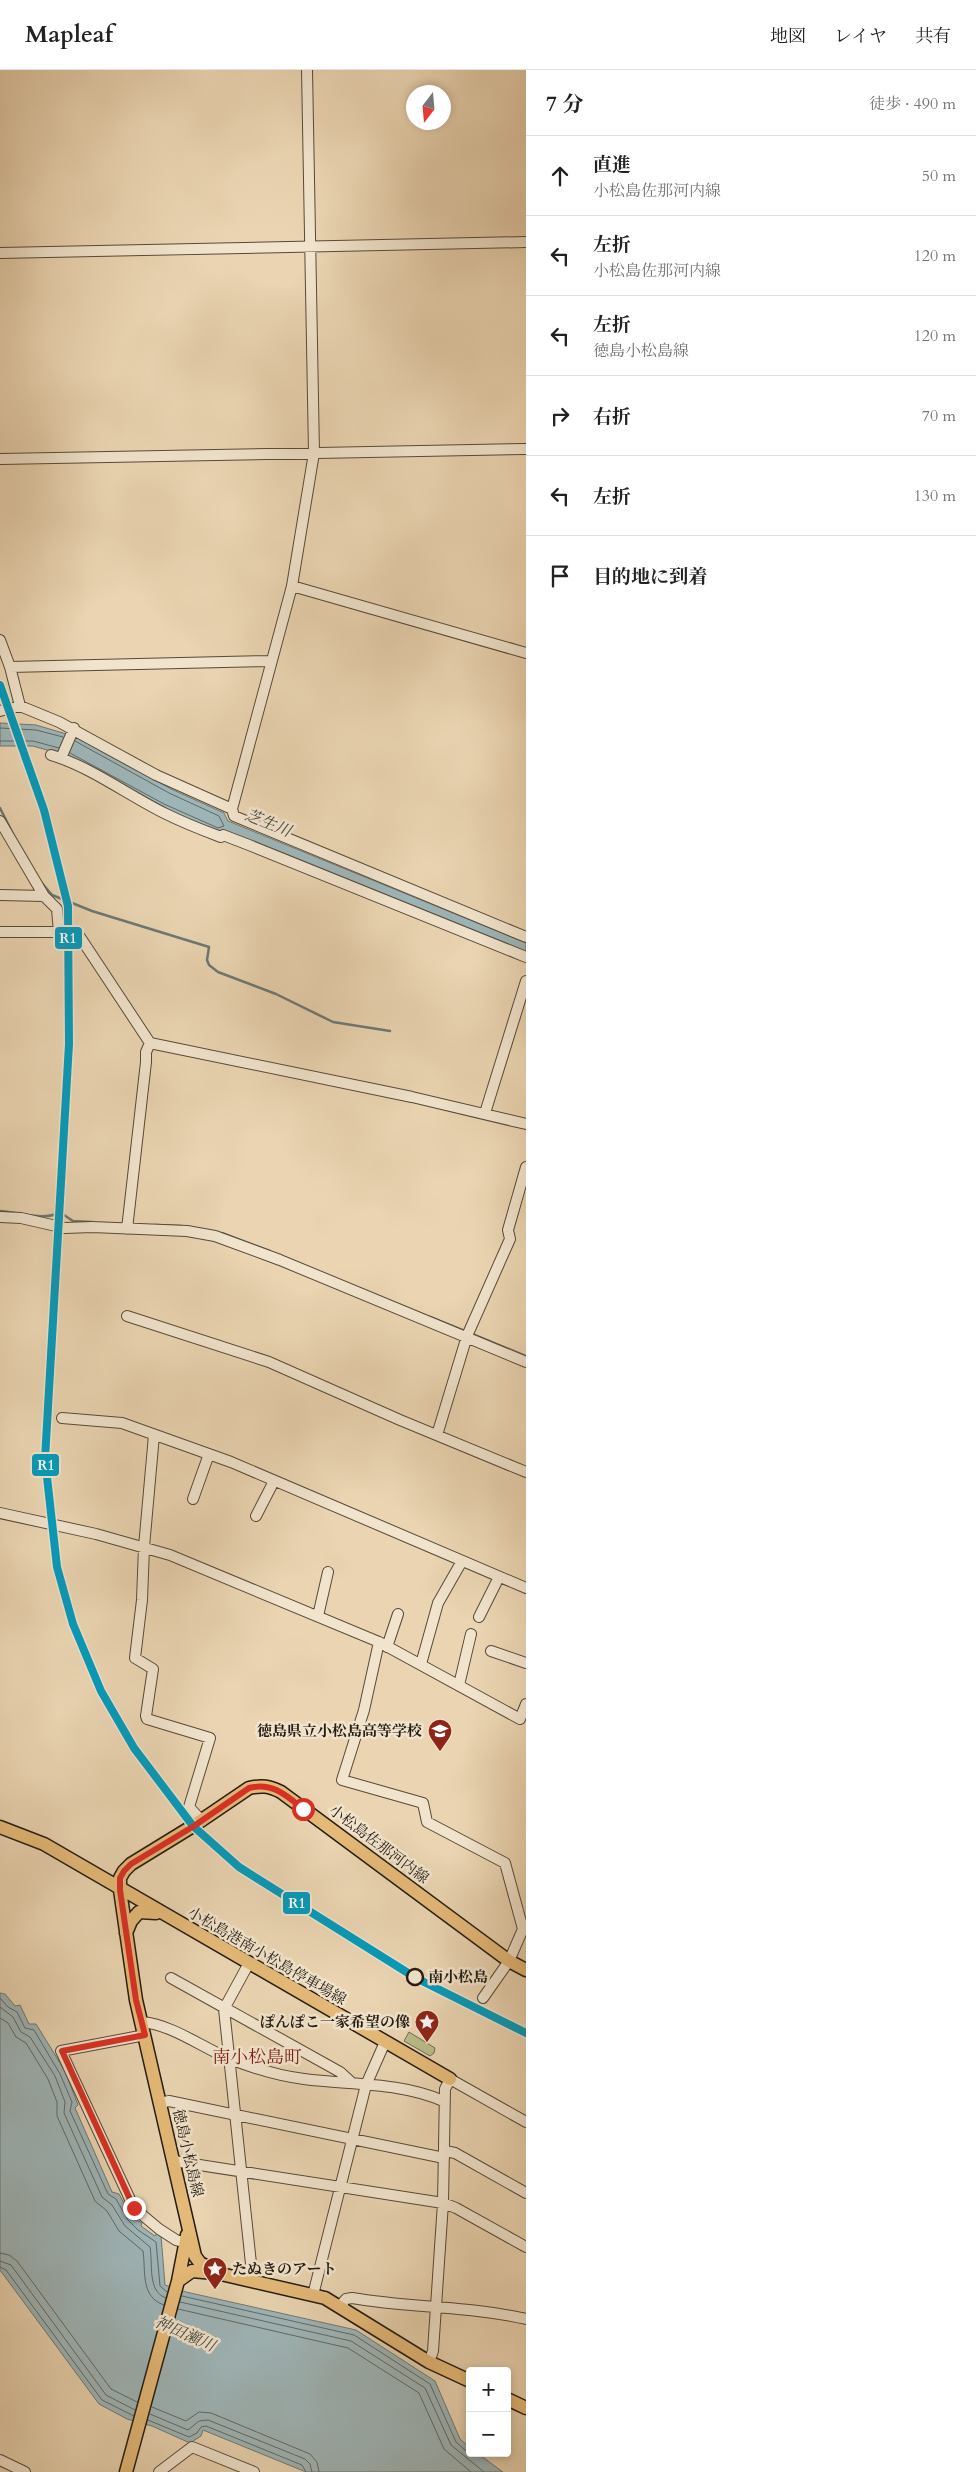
<!DOCTYPE html>
<html lang="ja">
<head>
<meta charset="utf-8">
<style>
	body { margin:0; font-family:Cardo,"Noto Serif JP",serif; background:#f2f2f2; color:#222 }
	.controls { position:absolute; right:15px; bottom:15px; display:grid; overflow:hidden; border-radius:5px; box-shadow:0 2px 8px #0003 }
	.controls button { width:45px; height:45px; display:grid; place-items:center; padding:0; border:0; border-bottom:1px solid #e0e0e0; background:#fff; color:#222; font:25px sans-serif }
	.compass { position:absolute; left:406px; top:15px; width:45px; height:45px; border-radius:50%; background:#fff; box-shadow:0 2px 8px #0003; rotate:196deg }
	.stop { position:absolute; width:15px; height:15px; margin:-11px; border:4px solid #d93025; border-radius:50%; background:#fff }
	.stop.end { background:#d93025; border-color:#fff; box-shadow:0 1px 5px #0008 }
	.list { margin:0; padding:0; list-style:none }
	h2 { display:flex; justify-content:space-between; align-items:center; height:65px; margin:0; padding:0 20px; font-size:21px }
	h2 small { font-size:16px; font-weight:400; color:#767676 }
	.list li { display:grid; grid-template-columns:32px 1fr auto; gap:15px; align-items:center; box-sizing:border-box; height:80px; padding:0 20px; border-top:1px solid #e0e0e0 }
	.list b { display:block; font-size:19px; white-space:nowrap }
	.list p { margin:0; font-size:16px; white-space:nowrap; color:#767676 }
	.list em { font-size:16px; font-style:normal; color:#767676 }
	.icon { flex:none; width:28px; height:28px; fill:none; stroke:currentColor; stroke-width:2; stroke-linecap:round; stroke-linejoin:round }
	.map { position:relative; flex:none; width:526px; height:2402px; overflow:hidden }
	header { display:flex; align-items:center; gap:30px; box-sizing:border-box; height:70px; padding:0 25px; background:#fff; border-bottom:1px solid #e0e0e0 }
	header strong { font-size:24px }
	nav { display:flex; gap:28px; margin-inline-start:auto; font-size:18px }
	main { display:flex }
	aside { flex:1; background:#fff }
	.map>svg:first-child { display:block }
	.green { fill:#babc89; stroke:#6f6c4d }
	.water { fill:#9eb5b8; stroke:#6d7875 }
	.lines { fill:none; stroke-linecap:round; stroke-linejoin:round }
	.shore { stroke:#616864; stroke-width:1 }
	.stream { stroke:#6d7875; stroke-width:2.5 }
	.minor-casing { stroke:#564a39; stroke-width:12 }
	.major-casing { stroke:#241c11; stroke-width:15 }
	.minor { stroke:#f1e3cc; stroke-width:10 }
	.major { stroke:#e5ba78; stroke-width:12 }
	.rail-1-casing { stroke:#f1e3cc; stroke-width:11 }
	.rail-1 { stroke:#049bbb; stroke-width:8 }
	.route { stroke:#d93025; stroke-width:6 }
	.stop-dot { fill:#f1e3cc; stroke:#241c11; stroke-width:2.5 }
	.labels { text-anchor:middle; dominant-baseline:central; stroke-width:5; stroke-linejoin:round; paint-order:stroke }
	.poi-label { font-size:15px; font-weight:bold; fill:#241c11; stroke:#f1e3cc; text-anchor:end }
	.street-label { font-size:15px; fill:#241c11; stroke:#f1e3cc }
	.stop-label { font-size:15px; font-weight:bold; fill:#241c11; stroke:#f1e3cc; text-anchor:start }
	.water-label { font-size:16px; font-style:italic; fill:#494a43; stroke:#f1e3cc }
	.quarter-label { font-size:18px; fill:#7a1f14; stroke:#f1e3cc }
	.line-badge { stroke:#f1e3cc; stroke-width:2 }
	.badge-label { font-size:14px; text-anchor:middle; font-weight:bold; fill:#fff }
</style>
</head>
<body>
<header>
<strong>Mapleaf</strong>
<nav><a>地図</a><a>レイヤ</a><a>共有</a></nav>
</header>
<main>
<div class="map">
<svg width="526" height="2402" viewBox="0 0 526 2402">
	<rect width="100%" height="100%" fill="#ead4b1"/>
	<filter id="stains"><feTurbulence type="fractalNoise" baseFrequency=".004" numOctaves="4"/><feColorMatrix values="0 0 0 0 .2 0 0 0 0 .09 0 0 0 0 .02 0 0 0 .5 -.17"/></filter>
	<radialGradient id="worn" r=".72"><stop offset=".6" stop-color="#630" stop-opacity="0"/><stop offset="1" stop-color="#630" stop-opacity=".3"/></radialGradient>
	<!-- green -->
	<path class="green" d="M 409,1962 L 435,1978 L 434,1983 L 430,1986 L 404,1971 Z"/>
	<!-- water -->
	<path class="water" d="M 0,653 L 36,655 L 80,668 L 171,719 L 224,743 L 228,751 L 526,873 L 526,884 L 191,752 L 57,683 L 33,676 L 0,676 Z
		M 0,1923 L 5,1924 L 15,1936 L 20,1935 L 29,1954 L 36,1954 L 65,2001 L 78,2035 L 75,2038 L 112,2122 L 119,2124 L 132,2148 L 142,2153 L 141,2156 L 155,2166 L 157,2163 L 161,2165 L 165,2215 L 186,2222 L 356,2260 L 435,2311 L 460,2369 L 470,2378 L 470,2383 L 477,2383 L 503,2402 L 306,2402 L 203,2360 L 201,2366 L 190,2373 L 152,2356 L 127,2349 L 99,2334 L 0,2200 Z"/>
	<g class="lines">
		<!-- shore -->
		<path class="shore" d="M 0,658 L 36,660 L 63,667
			M 0,671 L 33,671 L 59,678
			M 70,683 L 164,734 L 218,758 L 224,756 L 219,746 L 169,723 L 75,671
			M 0,1928 L 8,1937 L 17,1942 L 25,1958 L 34,1960 L 60,2004 L 72,2032 L 70,2041 L 108,2124 L 116,2129 L 128,2150 L 138,2160 L 156,2172 L 160,2216 L 167,2222
			M 0,1937 L 13,1947 L 21,1962 L 30,1967 L 55,2006 L 65,2032 L 64,2043 L 102,2127 L 112,2135 L 125,2156 L 150,2177 C 153,2193 147,2222 166,2228
			M 0,1948 L 8,1953 L 16,1967 L 26,1973 L 48,2009 L 57,2032 L 57,2046 L 95,2131 L 107,2141 L 119,2161 L 143,2181 C 146,2201 140,2227 164,2235
			M 0,2183 L 9,2185 L 17,2191 L 111,2319 L 137,2332
			M 0,2191 L 11,2195 L 106,2325 L 135,2340
			M 0,2197 L 6,2200 L 102,2330 L 134,2346
			M 182,2226 L 354,2265 L 430,2314 L 456,2372 L 465,2380 L 470,2381
			M 180,2232 L 351,2271 L 425,2318 L 451,2375 L 484,2402
			M 178,2239 L 348,2278 L 419,2323 L 444,2379 L 471,2402
			M 152,2337 L 186,2351 L 199,2342 L 211,2343 L 310,2384 L 317,2392 L 319,2402
			M 150,2344 L 188,2360 L 199,2351 L 208,2350 L 305,2389 L 310,2394 L 312,2402
			M 148,2350 L 189,2367 L 197,2363 L 201,2357 L 206,2356 L 302,2395 L 306,2402"/>
		<!-- stream -->
		<path class="stream" d="M 0,738 L 13,764
			M 41,812 L 52,825 L 92,841 L 209,877 L 207,890 L 209,895 L 218,902 L 276,924 L 333,952 L 390,961
			M 0,1141 C 17,1142 41,1150 56,1144
			M 64,1145 L 73,1151 L 92,1152
			M 155,1155 L 182,1156
			M 222,1163 L 270,1181
			M 430,1247 L 467,1262
			M 472,1264 L 526,1286"/>
		<defs>
			<path id="minor" d="M 0,183 L 526,172
				M 0,389 L 526,379
				M 292,516 L 526,583
				M 0,570 L 10,597 L 20,636
				M 10,597 L 270,591
				M 0,641 L 20,636 L 59,652 L 156,705 L 232,739 L 234,746 L 526,867
				M 51,685 C 91,697 126,724 164,743 C 182,752 202,760 221,767 L 223,765 L 249,775 L 526,887
				M 61,688 L 74,658
				M 232,739 L 292,516 L 314,383 L 307,0
				M 0,751 L 44,826 L 57,839 L 59,862 L 0,862
				M 0,825 L 44,826
				M 80,867 L 150,973 L 412,1027 L 526,1054
				M 485,1043 L 526,911
				M 0,1147 L 21,1148 L 65,1158 L 92,1157 L 187,1161 L 215,1166 L 280,1190 L 526,1292
				M 127,1159 L 146,992 L 146,982 L 150,973
				M 127,1246 L 269,1292 L 400,1350 L 526,1402
				M 62,1348 L 122,1353 L 231,1392 L 526,1518
				M 154,1365 L 144,1477 L 142,1530 L 135,1588 L 153,1599 L 146,1646 L 147,1649 L 210,1668 L 189,1737 L 202,1751
				M 437,1365 L 467,1266 L 510,1169 L 508,1160 L 526,1097
				M 193,1429 L 209,1384
				M 0,1443 L 96,1464 L 170,1485 L 379,1572 L 520,1649 L 526,1634
				M 256,1446 L 274,1411
				M 318,1546 L 328,1502
				M 479,1547 L 499,1507
				M 379,1572 L 364,1640 L 342,1710 L 423,1733 L 427,1752 L 505,1793 L 523,1859 L 509,1891 L 483,1928
				M 387,1577 L 398,1544
				M 491,1581 L 526,1593
				M 421,1594 L 438,1533 L 462,1491
				M 459,1615 L 471,1564
				M 249,1893 L 224,1939 L 252,2203 L 250,2211
				M 171,1908 L 340,2002 L 352,2013
				M 142,1952 C 173,1955 201,1977 230,1989 C 253,1998 279,2006 304,2009 C 349,2015 401,2012 443,2031
				M 145,1965 L 61,1981 L 134,2138 L 159,2159 L 176,2170 L 186,2173
				M 160,2033 L 169,2031 L 444,2088
				M 445,2081 L 455,2083 L 526,2123
				M 174,2091 L 443,2133 L 456,2138 L 526,2177
				M 313,2225 L 366,2015 L 385,1972
				M 340,2236 L 346,2229 L 352,2228 C 410,2238 469,2236 526,2249
				M 429,2292 L 433,2281 L 443,2133 L 445,2019 L 450,2009 L 526,2052
				M 0,2390 L 25,2402
				M 159,2402 L 192,2377 L 254,2402"/>
			<path id="major" d="M 0,1757 L 44,1774 L 450,2009
				M 126,1863 L 131,1851 L 139,1842 L 156,1843
				M 178,2211 L 192,2201 L 214,2203
				M 470,2311 L 429,2292 L 325,2228 L 221,2204 L 200,2193 L 195,2186 L 136,1930 L 120,1820 L 120,1808 L 124,1801 L 131,1794 L 193,1756 L 249,1718 C 262,1715 269,1716 281,1722 L 509,1891 L 526,1900
				M 507,2329 L 526,2338
				M 126,2402 L 178,2211 L 187,2165"/>
		</defs>
		<!-- minor casing -->
		<use href="#minor" class="minor-casing"/>
		<!-- major casing -->
		<use href="#major" class="major-casing"/>
		<!-- minor -->
		<use href="#minor" class="minor"/>
		<!-- major -->
		<use href="#major" class="major"/>
		<defs>
			<path id="rail-1" d="M 0,615 L 44,740 L 68,836 L 69,974 L 45,1389 L 57,1497 L 73,1554 L 101,1621 L 134,1678 L 193,1756 L 239,1797 L 416,1908 L 526,1963"/>
		</defs>
		<!-- rail-1 casing -->
		<use href="#rail-1" class="rail-1-casing"/>
		<!-- rail-1 -->
		<use href="#rail-1" class="rail-1"/>
	</g>
	<g class="lines">
		<!-- route -->
		<path class="route" d="M 134,2138 L 62,1981 L 145,1965 L 136,1930 L 120,1820 L 120,1808 L 124,1801 L 131,1794 L 194,1756 L 249,1718 C 272,1712 286,1725 303,1739"/>
	</g>
	<!-- icons -->
	<defs>
		<symbol id="school-pin" viewBox="-11 -11 22 30"><path d="M0 17L-7.5 6A9.5 9.5 0 1 1 7.5 6Z" fill="#8f2418" stroke="#f1e3cc"/><path d="M0-5L7-2L0 1L-7-2ZM-4 1L0 2.5L4 1V4Q0 6-4 4Z" fill="#fff"/></symbol>
		<symbol id="sight-pin" viewBox="-11 -11 22 30"><path d="M0 17L-7.5 6A9.5 9.5 0 1 1 7.5 6Z" fill="#8f2418" stroke="#f1e3cc"/><path d="M0-6L1.8-2.2L6-1.7L2.9 1.2L3.7 5.4L0 3.3L-3.7 5.4L-2.9 1.2L-6-1.7L-1.8-2.2Z" fill="#fff"/></symbol>
	</defs>
	<g fill-rule="evenodd">
		<use href="#school-pin" x="426" y="1647" width="28" height="38"/>
		<use href="#sight-pin" x="413" y="1938" width="28" height="38"/>
		<use href="#sight-pin" x="201" y="2185" width="28" height="38"/>
	</g>
	<!-- markers -->
	<circle class="stop-dot" cx="415" cy="1907" r="8"/>
	<g class="labels">
		<!-- poi labels -->
		<g class="poi-label">
			<text x="422" y="1661">徳島県立小松島高等学校</text>
			<text x="410" y="1952">ぽんぽこ一家希望の像</text>
			<text x="232" y="2199" text-anchor="start">たぬきのアート</text>
		</g>
		<!-- street labels -->
		<g class="street-label">
			<text transform="translate(379 1774) rotate(37)">小松島佐那河内線</text>
			<text transform="translate(267 1886) rotate(30)">小松島港南小松島停車場線</text>
			<text transform="translate(188 2083) rotate(77)">徳島小松島線</text>
		</g>
		<!-- stop labels -->
		<g class="stop-label">
			<text x="428" y="1907">南小松島</text>
		</g>
		<!-- water labels -->
		<g class="water-label">
			<text transform="translate(268 753) rotate(22)">芝生川</text>
			<text transform="translate(185 2264) rotate(24)">神田瀬川</text>
		</g>
		<!-- quarter labels -->
		<g class="quarter-label">
			<text x="257" y="1987">南小松島町</text>
		</g>
	</g>
	<g class="line-badge">
		<rect x="54" y="856" width="29" height="24" rx="5" fill="#049bbb"/>
		<rect x="31" y="1383" width="29" height="24" rx="5" fill="#049bbb"/>
		<rect x="282" y="1821" width="29" height="24" rx="5" fill="#049bbb"/>
	</g>
	<g class="badge-label">
		<text x="68" y="873">R1</text>
		<text x="46" y="1400">R1</text>
		<text x="297" y="1838">R1</text>
	</g>
	<rect width="100%" height="100%" filter="url(#stains)"/>
	<rect width="100%" height="100%" fill="url(#worn)"/>
</svg>
<div class="controls">
<button>+</button>
<button>−</button>
</div>
<svg class="compass" viewBox="-18 -18 36 36"><path d="M0-13l5 13h-10z" fill="#e53935"/><path d="M0 13l5-13h-10z" fill="#767676"/></svg>
<div class="stop" style="left:303px;top:1739px"></div>
<div class="stop end" style="left:134px;top:2138px"></div>
</div>
<aside>
<h2>7 分<small>徒歩 · 490 m</small></h2>
<ul class="list">
<li><svg class="icon" aria-label="ahead" viewBox="0 0 24 24"><path d="M12 20V5M6 11l6-6 6 6"/></svg><div><b>直進</b><p>小松島佐那河内線</p></div><em>50 m</em></li>
<li><svg class="icon" aria-label="left" viewBox="0 0 24 24"><path d="M17 20v-9H6M10 6l-5 5 5 5"/></svg><div><b>左折</b><p>小松島佐那河内線</p></div><em>120 m</em></li>
<li><svg class="icon" aria-label="left" viewBox="0 0 24 24"><path d="M17 20v-9H6M10 6l-5 5 5 5"/></svg><div><b>左折</b><p>徳島小松島線</p></div><em>120 m</em></li>
<li><svg class="icon" aria-label="right" viewBox="0 0 24 24"><path d="M7 20v-9h11M14 6l5 5-5 5"/></svg><div><b>右折</b></div><em>70 m</em></li>
<li><svg class="icon" aria-label="left" viewBox="0 0 24 24"><path d="M17 20v-9H6M10 6l-5 5 5 5"/></svg><div><b>左折</b></div><em>130 m</em></li>
<li><svg class="icon" aria-label="arrive" viewBox="0 0 24 24"><path d="M6 21V4h12l-3 4 3 4H6"/></svg><div><b>目的地に到着</b></div></li>
</ul>
</aside>
</main>
</body>
</html>
